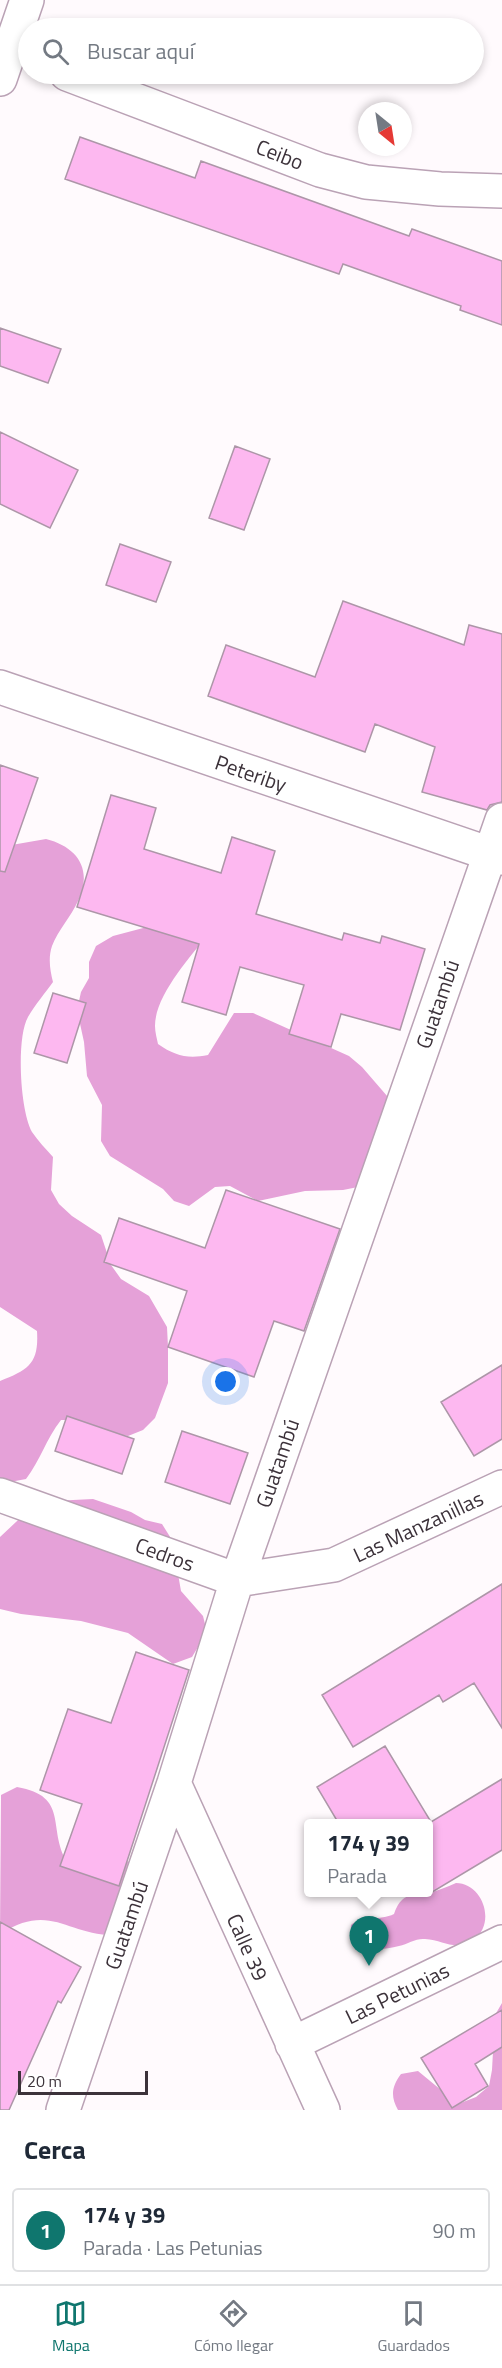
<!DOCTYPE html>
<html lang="es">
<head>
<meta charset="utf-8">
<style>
	body { margin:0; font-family:"Titillium Web",sans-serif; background:#f2f2f3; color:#1f2937 }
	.compass { position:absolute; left:358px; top:102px; width:54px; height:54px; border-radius:50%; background:#fff; box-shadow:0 3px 9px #0003; rotate:150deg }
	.scale { position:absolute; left:18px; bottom:15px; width:130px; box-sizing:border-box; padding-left:6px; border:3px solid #3c323a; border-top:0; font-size:16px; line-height:21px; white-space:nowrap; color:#3c323a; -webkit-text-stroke:4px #fff; paint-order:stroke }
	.you { position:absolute; left:226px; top:1382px; width:21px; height:21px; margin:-15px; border:4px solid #fff; border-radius:50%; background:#1a73e8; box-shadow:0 0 0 9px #1a73e833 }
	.badge { display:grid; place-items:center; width:39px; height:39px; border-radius:50%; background:#0f766e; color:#fff; font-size:20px; font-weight:700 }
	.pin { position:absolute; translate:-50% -50px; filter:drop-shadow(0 2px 3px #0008) }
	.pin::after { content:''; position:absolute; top:32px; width:21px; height:18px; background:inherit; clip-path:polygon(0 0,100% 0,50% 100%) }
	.popup { position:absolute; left:304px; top:1819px; width:129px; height:78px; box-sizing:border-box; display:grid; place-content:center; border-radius:6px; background:#fff; filter:drop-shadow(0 2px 4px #0005); font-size:20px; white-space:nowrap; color:#747a83 }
	.popup b { font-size:22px; color:#1f2937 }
	.popup::after { content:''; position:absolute; left:50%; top:100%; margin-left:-12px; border:12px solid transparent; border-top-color:#fff }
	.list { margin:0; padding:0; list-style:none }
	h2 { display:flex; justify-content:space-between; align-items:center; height:78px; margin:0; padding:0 24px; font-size:26px }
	h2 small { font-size:20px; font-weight:400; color:#747a83 }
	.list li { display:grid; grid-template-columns:39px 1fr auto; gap:18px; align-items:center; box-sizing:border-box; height:84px; margin:0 12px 12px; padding:0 12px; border:2px solid #e0e1e3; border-radius:6px }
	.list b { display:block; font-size:22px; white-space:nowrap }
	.list p { margin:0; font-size:20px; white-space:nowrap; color:#747a83 }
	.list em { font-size:20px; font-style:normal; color:#747a83 }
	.icon { flex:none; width:33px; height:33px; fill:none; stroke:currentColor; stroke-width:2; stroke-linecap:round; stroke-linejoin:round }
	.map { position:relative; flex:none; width:502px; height:2110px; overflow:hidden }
	.search { position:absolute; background:#fff; box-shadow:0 3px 9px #0003; left:18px; right:18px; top:18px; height:66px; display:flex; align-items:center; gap:15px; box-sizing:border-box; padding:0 21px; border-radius:33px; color:#747a83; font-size:22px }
	.sheet { height:174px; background:#fff }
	nav { display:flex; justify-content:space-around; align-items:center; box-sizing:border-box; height:84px; border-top:2px solid #e0e1e3; background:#fff; font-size:16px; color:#747a83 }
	nav a { display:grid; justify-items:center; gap:3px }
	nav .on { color:#0f766e }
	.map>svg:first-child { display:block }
	.forest { fill:#e5a1d8 }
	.building { fill:#fdb8f0; stroke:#ad96a8; stroke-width:1.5 }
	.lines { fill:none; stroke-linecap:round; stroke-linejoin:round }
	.minor-casing { stroke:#baa2b5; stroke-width:36 }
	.secondary-casing { stroke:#baa2b5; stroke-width:36 }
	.minor { stroke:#fff; stroke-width:33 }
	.secondary { stroke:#fff; stroke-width:33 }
	.labels { text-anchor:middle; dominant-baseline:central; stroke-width:4.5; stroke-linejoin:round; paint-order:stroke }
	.street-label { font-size:21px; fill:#3c323a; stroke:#fff }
</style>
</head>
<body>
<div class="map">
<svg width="502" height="2110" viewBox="0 0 502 2110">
	<rect width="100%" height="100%" fill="#fffafd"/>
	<!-- forest -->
	<path class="forest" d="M 46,839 C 78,847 93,870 78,901 C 71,917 58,930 52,946 C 48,958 50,970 53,982 C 45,993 35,1005 28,1017 C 16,1038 20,1111 32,1132 C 38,1141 46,1149 53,1157 L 51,1190 L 59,1204 L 72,1216 L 101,1235 L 111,1265 L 121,1279 L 149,1296 L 167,1327 L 168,1347 L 168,1383 L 155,1418 L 143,1430 L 128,1436 L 108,1433 L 78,1420 L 61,1420 C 46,1439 40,1461 26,1479 L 10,1482 L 0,1478 L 0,1381 C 29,1370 39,1363 37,1331 L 0,1307 L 0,847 Z
		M 147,927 L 208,934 C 190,958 155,995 155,1026 C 155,1032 157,1039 158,1044 C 175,1056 188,1059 208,1055 L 234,1013 L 253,1013 L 349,1056 L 362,1067 L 394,1104 L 358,1187 L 343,1190 L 305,1191 L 258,1201 L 230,1186 L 215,1187 L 189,1206 L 174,1201 L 163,1189 L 110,1156 L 101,1141 L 102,1105 L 87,1076 L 84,1042 L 77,1010 L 81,992 L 89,978 L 89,962 L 96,946 L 113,936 Z
		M 93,1499 L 131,1512 L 145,1520 L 162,1524 L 172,1540 L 181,1591 L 203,1616 L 207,1632 L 192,1657 L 173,1664 L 128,1633 L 81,1621 L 21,1614 L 0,1609 L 0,1537 L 32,1507 L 53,1501 Z
		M 17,1787 C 70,1796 47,1829 67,1862 L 115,1859 L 130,1862 L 118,1935 C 67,1937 52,1901 0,1934 L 1,1795 Z
		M 456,1883 C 483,1883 497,1924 473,1940 C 455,1952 444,1940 425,1939 C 416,1938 408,1944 399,1946 C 379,1951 349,1954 351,1925 C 363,1915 380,1921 394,1914 C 401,1894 410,1895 428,1893 C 437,1891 447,1887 456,1883 Z
		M 502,2003 L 502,2110 L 398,2110 C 390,2096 392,2086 401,2074 L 418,2071 L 458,2104 L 476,2097 L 489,2086 L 492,2070 L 495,2015 Z"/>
	<!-- building -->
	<path class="building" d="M 80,137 L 195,178 L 201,161 L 409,236 L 412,229 L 502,261 L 502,325 L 460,310 L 461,306 L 343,264 L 339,274 L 65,179 Z
		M 0,328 L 61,349 L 48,383 L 0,366 Z
		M 0,432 L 78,470 L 50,528 L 0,504 Z
		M 235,446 L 270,459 L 244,530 L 209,518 Z
		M 120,544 L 171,562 L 156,602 L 106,585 Z
		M 343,601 L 464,645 L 469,625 L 502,634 L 502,802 L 490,805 L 487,810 L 422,792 L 435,747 L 375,724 L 365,752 L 208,696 L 226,645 L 315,677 Z
		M 0,765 L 38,778 L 5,872 L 0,871 Z
		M 111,795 L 156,808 L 144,849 L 221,873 L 232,837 L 275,851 L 256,914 L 342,940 L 344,933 L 380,943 L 382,936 L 425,949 L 400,1030 L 341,1014 L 331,1047 L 289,1034 L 304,985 L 240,967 L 226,1015 L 182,1002 L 199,944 L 77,907 Z
		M 53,993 L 86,1003 L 67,1063 L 34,1053 Z
		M 226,1190 L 340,1229 L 304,1331 L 274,1321 L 254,1377 L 168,1347 L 187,1291 L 104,1262 L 119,1218 L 205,1248 Z
		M 502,1365 L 502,1439 L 474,1456 L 441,1402 Z
		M 67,1416 L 134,1439 L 122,1474 L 55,1451 Z
		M 182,1431 L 248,1453 L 230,1504 L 165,1482 Z
		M 502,1584 L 502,1728 L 474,1683 L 443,1702 L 439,1695 L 353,1747 L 322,1695 Z
		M 136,1652 L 189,1670 L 119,1886 L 60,1866 L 82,1804 L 40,1790 L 68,1709 L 111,1723 Z
		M 385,1746 L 431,1822 L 502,1779 L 502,1850 L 429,1894 L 429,1824 L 339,1824 L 317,1787 Z
		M 0,1922 L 81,1967 L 61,2003 L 58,2001 L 9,2110 L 0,2110 Z
		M 502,2010 L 502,2047 L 475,2064 L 488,2086 L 452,2108 L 421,2058 Z"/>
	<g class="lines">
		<defs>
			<path id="minor" d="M 67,74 L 320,170 L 366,182 L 440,189 L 502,191
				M 0,687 L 502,858
				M 0,1495 L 237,1580 L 334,1565 L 502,1487
				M 174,1783 L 323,2110
				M 292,2044 L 502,1942
				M 63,2110 L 174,1783 L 237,1580 L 502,820"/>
			<path id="secondary" d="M 0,79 L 27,0"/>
		</defs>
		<!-- minor casing -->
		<use href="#minor" class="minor-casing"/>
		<!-- secondary casing -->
		<use href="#secondary" class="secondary-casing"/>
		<!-- minor -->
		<use href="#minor" class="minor"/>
		<!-- secondary -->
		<use href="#secondary" class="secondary"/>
	</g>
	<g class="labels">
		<!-- street labels -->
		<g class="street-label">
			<text transform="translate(280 154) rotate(21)">Ceibo</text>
			<text transform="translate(251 773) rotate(19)">Peteriby</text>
			<text transform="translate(437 1004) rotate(-71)">Guatambú</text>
			<text transform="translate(277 1463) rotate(-71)">Guatambú</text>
			<text transform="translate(418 1526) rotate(-25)">Las Manzanillas</text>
			<text transform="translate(165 1554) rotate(20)">Cedros</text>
			<text transform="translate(126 1925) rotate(-71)">Guatambú</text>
			<text transform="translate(248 1947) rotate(66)">Calle 39</text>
			<text transform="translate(397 1993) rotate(-26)">Las Petunias</text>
		</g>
	</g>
</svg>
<svg class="compass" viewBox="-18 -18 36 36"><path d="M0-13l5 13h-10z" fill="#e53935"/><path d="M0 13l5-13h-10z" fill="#747a83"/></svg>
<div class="scale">20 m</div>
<div class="you"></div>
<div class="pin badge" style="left:369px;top:1966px">1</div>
<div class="popup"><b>174 y 39</b>Parada</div>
<div class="search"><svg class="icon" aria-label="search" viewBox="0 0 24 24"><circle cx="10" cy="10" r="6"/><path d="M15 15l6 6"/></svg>Buscar aquí</div>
</div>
<section class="sheet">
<h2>Cerca<small></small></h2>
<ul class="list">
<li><span class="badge">1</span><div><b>174 y 39</b><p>Parada · Las Petunias</p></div><em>90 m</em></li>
</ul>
</section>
<nav>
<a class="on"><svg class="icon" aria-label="map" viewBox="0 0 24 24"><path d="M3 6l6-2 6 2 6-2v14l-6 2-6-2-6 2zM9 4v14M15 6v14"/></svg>Mapa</a>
<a><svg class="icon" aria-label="directions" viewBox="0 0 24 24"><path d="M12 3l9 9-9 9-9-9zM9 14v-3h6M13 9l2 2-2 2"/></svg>Cómo llegar</a>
<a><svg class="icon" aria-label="saved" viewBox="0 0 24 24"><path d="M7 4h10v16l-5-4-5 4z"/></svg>Guardados</a>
</nav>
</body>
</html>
